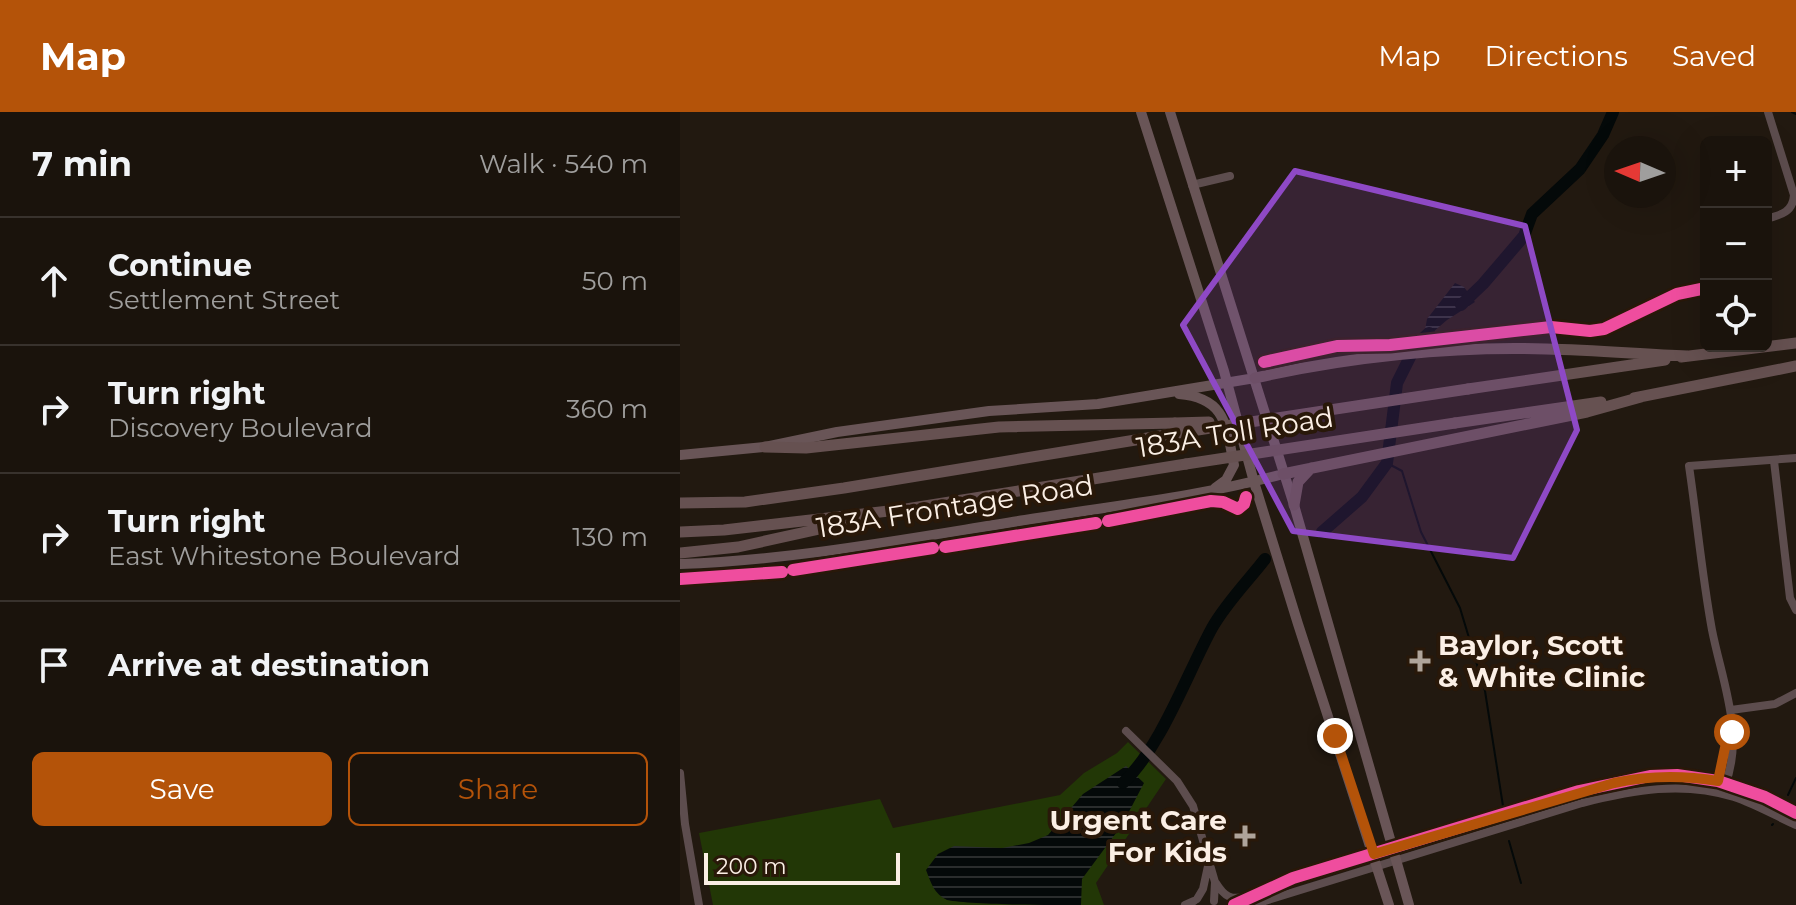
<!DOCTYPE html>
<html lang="en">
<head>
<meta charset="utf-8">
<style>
	body { margin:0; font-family:Montserrat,sans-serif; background:#231c15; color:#f1f3f6 }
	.controls { position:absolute; right:24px; top:24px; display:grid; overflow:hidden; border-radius:12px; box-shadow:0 8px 32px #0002 }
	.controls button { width:72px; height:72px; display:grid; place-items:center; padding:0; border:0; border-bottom:2px solid #38322d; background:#1a130c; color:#f1f3f6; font:40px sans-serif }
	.compass { position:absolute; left:924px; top:24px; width:72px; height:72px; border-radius:50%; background:#1a130c; box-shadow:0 8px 32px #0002; rotate:272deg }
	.scale { position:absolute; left:24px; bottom:20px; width:196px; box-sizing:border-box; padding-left:8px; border:4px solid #fbefe5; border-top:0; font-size:22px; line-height:28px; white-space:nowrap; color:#fbefe5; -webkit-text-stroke:6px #291809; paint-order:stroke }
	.stop { position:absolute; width:24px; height:24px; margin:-18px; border:6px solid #b45309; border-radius:50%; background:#fff }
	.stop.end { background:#b45309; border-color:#fff; box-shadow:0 2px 8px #0008 }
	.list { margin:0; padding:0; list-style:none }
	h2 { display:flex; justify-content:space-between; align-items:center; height:104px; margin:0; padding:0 32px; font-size:34px }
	h2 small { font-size:26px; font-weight:400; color:#9f9e9d }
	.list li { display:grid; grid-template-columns:52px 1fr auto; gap:24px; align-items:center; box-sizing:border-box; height:128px; padding:0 32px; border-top:2px solid #38322d }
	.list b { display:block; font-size:30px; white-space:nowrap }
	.list p { margin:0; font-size:26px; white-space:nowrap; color:#9f9e9d }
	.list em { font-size:26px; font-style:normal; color:#9f9e9d }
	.actions { display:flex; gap:16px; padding:24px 32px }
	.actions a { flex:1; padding:18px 0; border:2px solid #b45309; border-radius:12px; text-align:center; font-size:28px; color:#b45309 }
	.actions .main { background:#b45309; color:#fff }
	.icon { flex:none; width:44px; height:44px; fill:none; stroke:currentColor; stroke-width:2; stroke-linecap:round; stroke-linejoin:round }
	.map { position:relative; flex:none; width:1116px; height:793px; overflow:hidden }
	header { display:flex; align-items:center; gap:48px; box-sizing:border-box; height:112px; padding:0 40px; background:#b45309; color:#fff }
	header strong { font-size:38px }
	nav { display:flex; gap:44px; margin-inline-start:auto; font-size:28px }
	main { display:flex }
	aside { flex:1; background:#1a130c }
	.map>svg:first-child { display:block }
	.park { fill:#223706 }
	.water { fill:url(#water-rules) }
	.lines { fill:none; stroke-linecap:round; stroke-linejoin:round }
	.stream { stroke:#040909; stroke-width:2 }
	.river { stroke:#040909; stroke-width:12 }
	.minor { stroke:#5d4d4e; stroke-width:8 }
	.major { stroke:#695557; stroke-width:10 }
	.highway { stroke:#665151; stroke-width:11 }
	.highway-bridge { stroke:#665151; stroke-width:11 }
	.cycleway-casing { stroke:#291809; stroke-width:17 }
	.cycleway { stroke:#ef4d9e; stroke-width:12 }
	.route { stroke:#b45309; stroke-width:10 }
	.marked { fill:#8e49c5; fill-opacity:0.2; stroke:#8e49c5; stroke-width:6; stroke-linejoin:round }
	.poi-dot { fill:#afa49a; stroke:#291809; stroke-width:3 }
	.labels { text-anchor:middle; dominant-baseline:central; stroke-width:8; stroke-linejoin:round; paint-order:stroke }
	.street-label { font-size:28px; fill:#fbefe5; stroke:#291809 }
	.poi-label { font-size:28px; font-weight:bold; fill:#fbefe5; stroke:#291809; text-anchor:start }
</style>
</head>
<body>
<header>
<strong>Map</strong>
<nav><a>Map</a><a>Directions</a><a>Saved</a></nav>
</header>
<main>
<aside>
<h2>7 min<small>Walk · 540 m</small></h2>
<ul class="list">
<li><svg class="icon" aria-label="ahead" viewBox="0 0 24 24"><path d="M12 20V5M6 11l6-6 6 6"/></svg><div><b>Continue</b><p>Settlement Street</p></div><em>50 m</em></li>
<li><svg class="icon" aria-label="right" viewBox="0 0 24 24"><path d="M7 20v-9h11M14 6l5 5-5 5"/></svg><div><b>Turn right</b><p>Discovery Boulevard</p></div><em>360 m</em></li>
<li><svg class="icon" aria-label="right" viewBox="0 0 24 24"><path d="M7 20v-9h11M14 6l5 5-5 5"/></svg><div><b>Turn right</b><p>East Whitestone Boulevard</p></div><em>130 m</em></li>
<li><svg class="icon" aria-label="arrive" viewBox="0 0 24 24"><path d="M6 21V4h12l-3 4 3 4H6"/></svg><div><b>Arrive at destination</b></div></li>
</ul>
<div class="actions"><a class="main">Save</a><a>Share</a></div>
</aside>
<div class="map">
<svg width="1116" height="793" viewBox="0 0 1116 793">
	<defs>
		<pattern id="water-rules" width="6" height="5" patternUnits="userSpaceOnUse" patternTransform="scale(2)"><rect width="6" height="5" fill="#040909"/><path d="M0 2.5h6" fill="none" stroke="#2a2d2d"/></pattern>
	</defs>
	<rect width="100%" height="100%" fill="#221910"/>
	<!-- park -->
	<path class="park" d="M 448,630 L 486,667 L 416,771 L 424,793 L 33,793 L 19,721 L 200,687 L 213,716 L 380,683 L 404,661 L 437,641 Z"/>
	<!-- water -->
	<path class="water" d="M 775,171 L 784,175 L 795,190 L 767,208 L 738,233 L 737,227 L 745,218 L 747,207 Z
		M 446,654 L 464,671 L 442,713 L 402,767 L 401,793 C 371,793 291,793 267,788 C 254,782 251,771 246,758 L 258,742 L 274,734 L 322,736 L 349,731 L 368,723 L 403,682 Z"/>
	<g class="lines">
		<!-- stream -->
		<path class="stream" d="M 1112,0 L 1116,2
			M 707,351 L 722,359 L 741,420 L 780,496 L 805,579 L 823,694
			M 1108,683 L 1116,666
			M 1092,713 L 1093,712
			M 829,729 L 841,771"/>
		<!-- river -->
		<path class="river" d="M 781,193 L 803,172 L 844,124 L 852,102 L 900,57 L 923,23 L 933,0
			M 642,420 L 682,385 L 707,351 L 717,271 L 736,233 L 749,221
			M 443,671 C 481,635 507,562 532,516 C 546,491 568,469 585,447"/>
		<!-- minor -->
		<path class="minor" d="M 512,73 L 550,64
			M 1086,107 C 1101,103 1113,100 1114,83 L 1088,0
			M 1094,349 L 1110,486 L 1116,498
			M 1051,598 L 1095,592 L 1116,581
			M 446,619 L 497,669 L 513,694 L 535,770 L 534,789
			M 0,661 L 5,712 L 19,793
			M 1038,673 L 1046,631 L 1052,621
			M 1045,673 C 1065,622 1042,569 1032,518 C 1022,464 1017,408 1009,354 L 1116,346
			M 536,771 C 544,784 551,789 567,784
			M 517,787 L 523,777 L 528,754
			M 505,793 L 514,789
			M 554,793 L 613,766 L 899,679 L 970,664 L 997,663 L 1038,669 L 1085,685 L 1116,701
			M 572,793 L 902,691 C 954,678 1002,669 1054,685 C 1075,692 1096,704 1116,713"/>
		<!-- major -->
		<path class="major" d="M 461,0 L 544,259 L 574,370 L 618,512 L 709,793
			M 490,0 L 614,393 L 729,793
			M 499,282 C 546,286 546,313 554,353 L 546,368 L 535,376
			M 0,343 L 85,335 L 157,320 L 309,299 L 418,292 L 575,266
			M 0,452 C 116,448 231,426 345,408 C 430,394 519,385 603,362"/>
		<!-- highway -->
		<path class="highway" d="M 1001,245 L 1116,231
			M 575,266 C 667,245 771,234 866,237 C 913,238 960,242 1007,244
			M 788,277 L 985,248
			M 954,286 L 1116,254
			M 775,311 L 921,290
			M 85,335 L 126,336 L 319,315 L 495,311
			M 603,362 L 907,300 L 961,285
			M 0,391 L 65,390 L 164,376 L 498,321
			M 614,393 L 618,370 L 631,356
			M 0,420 L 44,418 L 226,397 L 506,352
			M 0,441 L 58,435 L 176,409"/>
		<!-- highway-bridge -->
		<path class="highway-bridge" d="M 495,311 L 529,310
			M 498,321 L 788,277
			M 506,352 L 775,311"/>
		<defs>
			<path id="cycleway" d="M 584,250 L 657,234 L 710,233 L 871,215 L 910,219 L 924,217 L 997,182 L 1026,176
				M 428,409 L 531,389 L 543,390 L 558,397 L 564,392 L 566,385
				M 265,435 L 416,411
				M 113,458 L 253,436
				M 0,467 L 102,460
				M 554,793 L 613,766 L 899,679 L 970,664 L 997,663 L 1038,669 L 1085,685 L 1116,701"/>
		</defs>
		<!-- cycleway casing -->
		<use href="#cycleway" class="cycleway-casing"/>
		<!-- cycleway -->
		<use href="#cycleway" class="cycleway"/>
	</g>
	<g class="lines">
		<!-- route -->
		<path class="route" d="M 655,624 L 694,742 L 934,671 C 970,663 1002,663 1038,669 L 1046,631 L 1052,620"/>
	</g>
	<!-- marked area -->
	<path class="marked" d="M 615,59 L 845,114 L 897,318 L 833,446 L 613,419 L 503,213 Z"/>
	<!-- markers -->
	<g class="poi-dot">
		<path d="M736 537h8v8h8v8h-8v8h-8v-8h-8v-8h8z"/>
		<path d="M561 712h8v8h8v8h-8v8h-8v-8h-8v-8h8z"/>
	</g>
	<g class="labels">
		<!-- street labels -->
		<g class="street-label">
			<text transform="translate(555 320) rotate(-9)">183A Toll Road</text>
			<text transform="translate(275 394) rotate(-9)">183A Frontage Road</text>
		</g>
		<!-- poi labels -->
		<g class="poi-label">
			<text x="758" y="533">Baylor, Scott<tspan x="758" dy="32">&amp; White Clinic</tspan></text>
			<text x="547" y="708" text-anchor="end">Urgent Care<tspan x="547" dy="32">For Kids</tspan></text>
		</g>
	</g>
</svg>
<div class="controls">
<button>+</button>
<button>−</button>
<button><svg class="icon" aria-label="locate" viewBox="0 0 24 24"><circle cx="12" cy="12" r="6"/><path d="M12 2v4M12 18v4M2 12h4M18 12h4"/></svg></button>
</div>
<svg class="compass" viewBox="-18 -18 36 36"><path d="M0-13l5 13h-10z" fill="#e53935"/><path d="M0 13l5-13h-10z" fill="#9f9e9d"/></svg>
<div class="scale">200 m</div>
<div class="stop" style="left:1052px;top:620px"></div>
<div class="stop end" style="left:655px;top:624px"></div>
</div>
</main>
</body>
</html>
